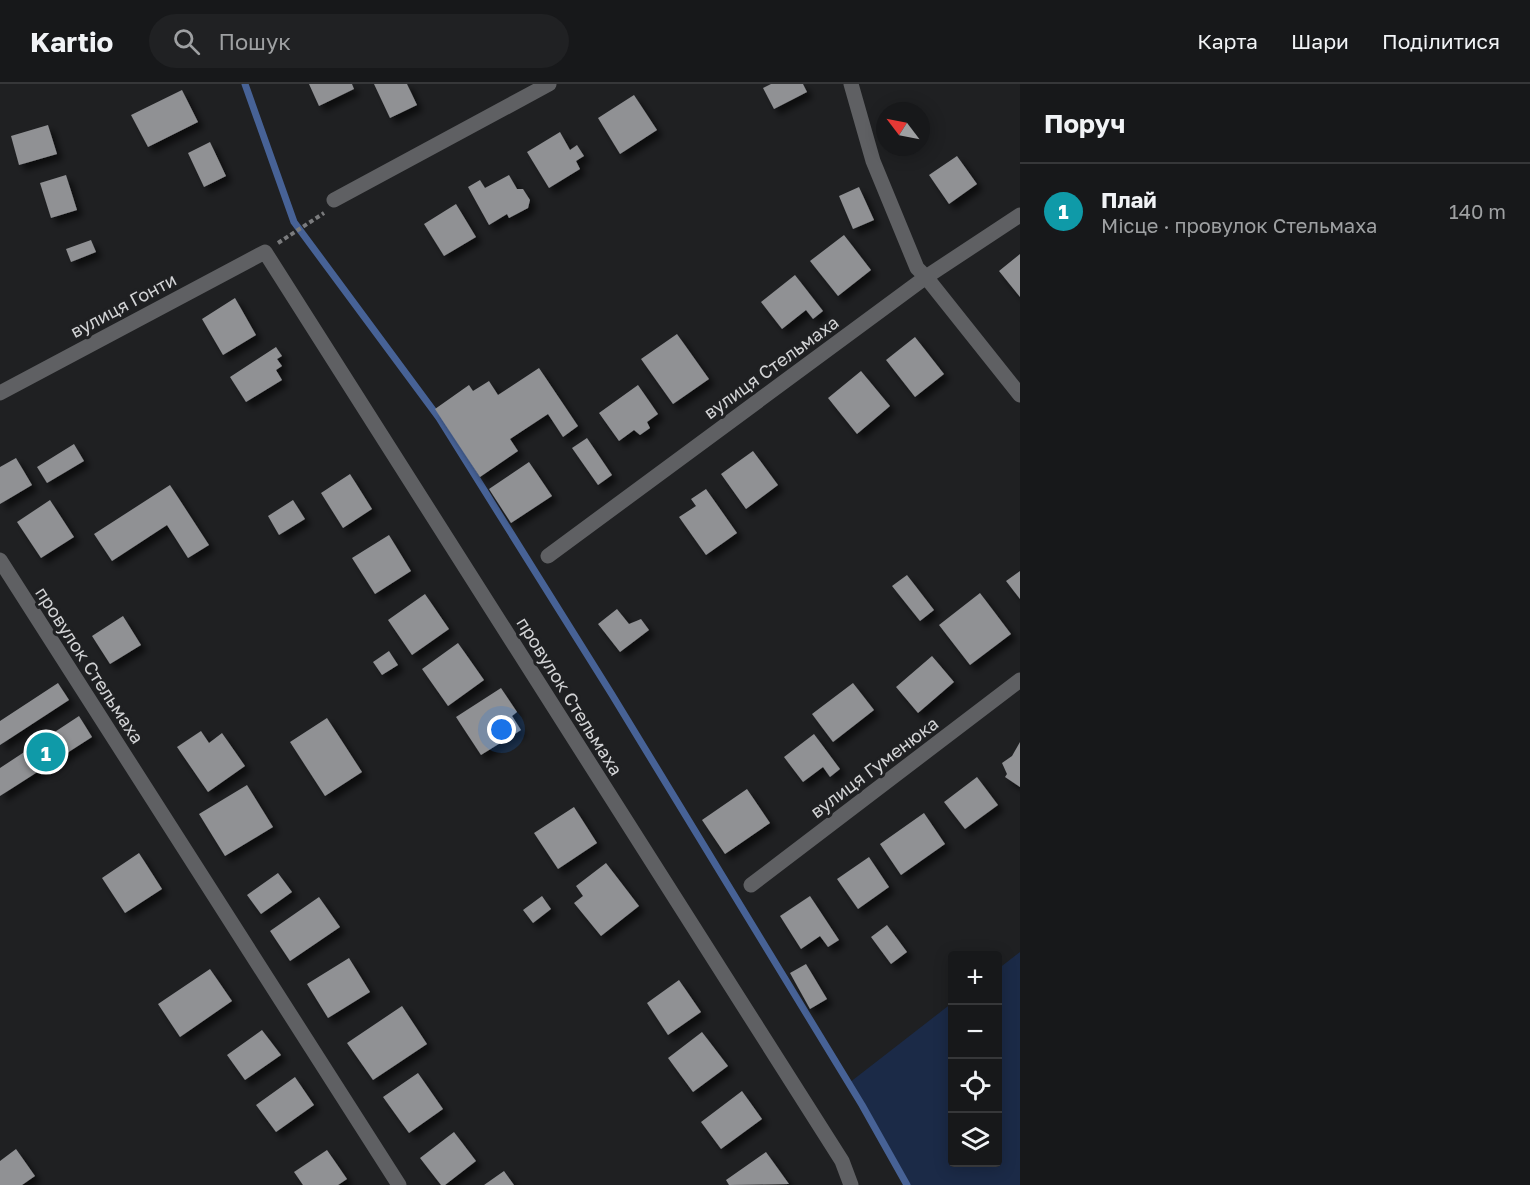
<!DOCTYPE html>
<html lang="uk">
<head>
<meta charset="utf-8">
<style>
	body { margin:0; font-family:"Golos Text",sans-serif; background:#202123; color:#f1f3f6 }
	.controls { position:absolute; right:18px; bottom:18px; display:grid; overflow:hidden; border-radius:6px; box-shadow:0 3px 15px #0003 }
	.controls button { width:54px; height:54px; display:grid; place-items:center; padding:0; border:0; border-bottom:2px solid #363739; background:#17181a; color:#f1f3f6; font:30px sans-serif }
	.compass { position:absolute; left:876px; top:18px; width:54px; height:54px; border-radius:50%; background:#17181a; box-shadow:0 3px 15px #0003; rotate:302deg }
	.you { position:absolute; left:502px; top:646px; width:21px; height:21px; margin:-15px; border:4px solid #fff; border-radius:50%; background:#1a73e8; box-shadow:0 0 0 9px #1a73e833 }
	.badge { display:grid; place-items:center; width:39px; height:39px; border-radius:50%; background:#d3b635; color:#fff; font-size:20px; font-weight:700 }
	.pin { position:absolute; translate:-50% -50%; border:3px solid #fff; box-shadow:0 2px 6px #0006 }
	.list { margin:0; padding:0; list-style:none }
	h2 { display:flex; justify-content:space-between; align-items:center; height:78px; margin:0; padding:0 24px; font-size:26px }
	h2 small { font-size:20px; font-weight:400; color:#9ea0a2 }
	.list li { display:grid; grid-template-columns:39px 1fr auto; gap:18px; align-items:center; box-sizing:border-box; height:96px; padding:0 24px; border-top:2px solid #363739 }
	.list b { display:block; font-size:22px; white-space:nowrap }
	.list p { margin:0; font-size:20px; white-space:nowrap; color:#9ea0a2 }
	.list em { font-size:20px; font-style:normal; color:#9ea0a2 }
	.icon { flex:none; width:33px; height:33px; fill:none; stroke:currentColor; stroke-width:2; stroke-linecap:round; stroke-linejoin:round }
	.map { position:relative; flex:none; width:1020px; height:1101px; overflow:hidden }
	header { display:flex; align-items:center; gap:36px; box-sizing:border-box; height:84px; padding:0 30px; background:#17181a; border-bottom:2px solid #363739 }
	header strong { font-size:28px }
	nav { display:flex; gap:33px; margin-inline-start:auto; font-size:21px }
	.search { width:420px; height:54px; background:#202123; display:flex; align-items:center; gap:15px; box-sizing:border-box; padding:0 21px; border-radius:33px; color:#9ea0a2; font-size:22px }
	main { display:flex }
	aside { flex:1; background:#17181a }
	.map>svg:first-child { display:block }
	.green { fill:#1b2a47 }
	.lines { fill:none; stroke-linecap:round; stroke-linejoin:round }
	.stream { stroke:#476296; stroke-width:7 }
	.building { fill:#909194; filter:url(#shadow) }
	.path { stroke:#7a7b7d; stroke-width:4; stroke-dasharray:4.5 3; stroke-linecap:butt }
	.minor { stroke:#5f6063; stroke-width:15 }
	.labels { text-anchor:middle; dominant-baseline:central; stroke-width:6; stroke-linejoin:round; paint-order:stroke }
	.street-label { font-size:18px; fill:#d2d3d5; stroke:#1f2022 }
</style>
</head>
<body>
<header>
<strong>Kartio</strong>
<div class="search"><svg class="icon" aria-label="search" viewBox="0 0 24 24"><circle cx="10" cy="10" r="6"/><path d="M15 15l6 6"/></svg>Пошук</div>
<nav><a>Карта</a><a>Шари</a><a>Поділитися</a></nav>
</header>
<main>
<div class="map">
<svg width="1020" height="1101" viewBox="0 0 1020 1101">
	<defs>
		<filter id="shadow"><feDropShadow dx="5.5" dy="5.5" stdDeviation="3" flood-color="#0009"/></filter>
	</defs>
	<rect width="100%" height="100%" fill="#1f2022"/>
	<!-- green -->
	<path class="green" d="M 1020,868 L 1020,1101 L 907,1101 L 849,999 L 952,919 L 952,1078 L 998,1078 L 998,885 Z"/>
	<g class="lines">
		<!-- stream -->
		<path class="stream" d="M 245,0 L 294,138 L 439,334 L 611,609 L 862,1021 L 907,1101"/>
	</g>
	<!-- building -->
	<path class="building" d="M 309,0 L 352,0 L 354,5 L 319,22 Z
		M 374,0 L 407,0 L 417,21 L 390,34 Z
		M 771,0 L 803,0 L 807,8 L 774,25 L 763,4 Z
		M 182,6 L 198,38 L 148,63 L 131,31 Z
		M 634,11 L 657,46 L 620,70 L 598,34 Z
		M 48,41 L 57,70 L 19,81 L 11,52 Z
		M 560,48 L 570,66 L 577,61 L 584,72 L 576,77 L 580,85 L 549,104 L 527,68 Z
		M 210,58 L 226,92 L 204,103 L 188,69 Z
		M 957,72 L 977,100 L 949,120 L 929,91 Z
		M 66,91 L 77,126 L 51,134 L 40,99 Z
		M 509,91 L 517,105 L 523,105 L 530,116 L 528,124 L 509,134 L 507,130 L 489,141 L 468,103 L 480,96 L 485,104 Z
		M 859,103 L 874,136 L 853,145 L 839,112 Z
		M 456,120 L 476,153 L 444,172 L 424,140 Z
		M 844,151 L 871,186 L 838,212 L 810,177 Z
		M 91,156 L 96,168 L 71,178 L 66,165 Z
		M 1020,170 L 1020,213 L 999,187 Z
		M 795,191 L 823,227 L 813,235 L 806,226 L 782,245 L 761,218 Z
		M 235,214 L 256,251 L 223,271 L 202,235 Z
		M 677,250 L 709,295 L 673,320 L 641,275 Z
		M 915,253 L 944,290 L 915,313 L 886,276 Z
		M 276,263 L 282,272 L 277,275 L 282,282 L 276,286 L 282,296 L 246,318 L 230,293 Z
		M 539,284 L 578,342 L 563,353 L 548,330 L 510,355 L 518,367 L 480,393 L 435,325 L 469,301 L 473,307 L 489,297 L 498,311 Z
		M 861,287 L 890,322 L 857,350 L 828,314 Z
		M 638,301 L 658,330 L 647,338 L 650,344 L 640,351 L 634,346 L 619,357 L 599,329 Z
		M 587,354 L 612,391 L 598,401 L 572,364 Z
		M 74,360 L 84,377 L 47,399 L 37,383 Z
		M 753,367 L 778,401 L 746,425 L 721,390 Z
		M 16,374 L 32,401 L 0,420 L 0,383 Z
		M 529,378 L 552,412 L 511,439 L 489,405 Z
		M 350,390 L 372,425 L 343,444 L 321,409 Z
		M 170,401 L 209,461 L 188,474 L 167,441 L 112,477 L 94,450 Z
		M 706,405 L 737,449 L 706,471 L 679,433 L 696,422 L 691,415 Z
		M 50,416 L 74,453 L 41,474 L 17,438 Z
		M 293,416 L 305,435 L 279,451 L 268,432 Z
		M 389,451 L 411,487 L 375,510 L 352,474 Z
		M 1020,487 L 1020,515 L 1006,497 Z
		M 907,491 L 934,526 L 920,537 L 892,502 Z
		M 980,509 L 1011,550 L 970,581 L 939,541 Z
		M 425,510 L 449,545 L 412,571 L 388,536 Z
		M 617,525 L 629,540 L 641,535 L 649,546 L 620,568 L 598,540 Z
		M 123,532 L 141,561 L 110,580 L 92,552 Z
		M 458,559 L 484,596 L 448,622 L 422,585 Z
		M 389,567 L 398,581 L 382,591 L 373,578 Z
		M 932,572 L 954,598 L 918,629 L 896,603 Z
		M 58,599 L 69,616 L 0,661 L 0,637 Z
		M 853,599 L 874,626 L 833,658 L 812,630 Z
		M 501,604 L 517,628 L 512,632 L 521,646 L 481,671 L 456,633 Z
		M 79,632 L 92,653 L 0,712 L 0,684 Z
		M 327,634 L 362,688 L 325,712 L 290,658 Z
		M 201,647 L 209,659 L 222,649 L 245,682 L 208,708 L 177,663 Z
		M 814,650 L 840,685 L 830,693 L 823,683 L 803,698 L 784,673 Z
		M 1020,658 L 1020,703 L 1005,693 L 1007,690 L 1002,679 L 1012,672 Z
		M 977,693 L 998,721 L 965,745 L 944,718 Z
		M 247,701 L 273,743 L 225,772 L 199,730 Z
		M 747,705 L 770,739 L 725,770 L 702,736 Z
		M 574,723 L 597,759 L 558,785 L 534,749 Z
		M 924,729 L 945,760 L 901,791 L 880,760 Z
		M 139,769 L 162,805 L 125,829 L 102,794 Z
		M 869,773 L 889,803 L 858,825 L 837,795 Z
		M 606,779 L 639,822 L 601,852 L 574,819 L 583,812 L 576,802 Z
		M 278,789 L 292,808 L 261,830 L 247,811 Z
		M 542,812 L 551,825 L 533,839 L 523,826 Z
		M 810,812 L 839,856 L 828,863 L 820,852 L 801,865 L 780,832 Z
		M 319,813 L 340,843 L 290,877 L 270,847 Z
		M 887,841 L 907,868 L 891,880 L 871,853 Z
		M 349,874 L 370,908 L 328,934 L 307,900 Z
		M 806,880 L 827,915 L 810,925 L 790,889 Z
		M 210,885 L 232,917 L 180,953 L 158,920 Z
		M 679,896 L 701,928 L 668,951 L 647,919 Z
		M 402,922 L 427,960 L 373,996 L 347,959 Z
		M 262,946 L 281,971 L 245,996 L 227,971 Z
		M 702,948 L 728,982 L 693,1008 L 668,974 Z
		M 418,989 L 443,1025 L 409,1049 L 383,1013 Z
		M 295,993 L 314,1021 L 276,1048 L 256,1021 Z
		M 742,1007 L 762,1035 L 721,1065 L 701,1038 Z
		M 454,1048 L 476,1077 L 445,1101 L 441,1101 L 420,1074 Z
		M 16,1065 L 35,1092 L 22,1101 L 0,1101 L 0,1077 Z
		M 327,1066 L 347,1095 L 338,1101 L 303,1101 L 294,1088 Z
		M 766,1068 L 789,1100 L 729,1101 L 726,1096 Z
		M 504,1087 L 514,1101 L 484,1101 Z"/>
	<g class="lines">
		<!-- path -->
		<path class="path" d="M 278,159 L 324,129"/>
		<!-- minor -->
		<path class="minor" d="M 851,0 L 873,77 L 917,184 L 926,193 L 1020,311
			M 334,116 L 549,0
			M 0,309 L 265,168 L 842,1077 L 851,1101
			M 548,472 L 926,193 L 1020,131
			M 0,476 L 399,1101
			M 751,801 L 1020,596"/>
	</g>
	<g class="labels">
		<!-- street labels -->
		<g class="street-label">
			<text transform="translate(123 221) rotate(-28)">вулиця Гонти</text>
			<text transform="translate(771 283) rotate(-36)">вулиця Стельмаха</text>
			<text transform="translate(90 581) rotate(57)">провулок Стельмаха</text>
			<text transform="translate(570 612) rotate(58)">провулок Стельмаха</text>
			<text transform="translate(874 683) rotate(-37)">вулиця Гуменюка</text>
		</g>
	</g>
</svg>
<div class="controls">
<button>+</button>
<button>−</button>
<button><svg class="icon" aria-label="locate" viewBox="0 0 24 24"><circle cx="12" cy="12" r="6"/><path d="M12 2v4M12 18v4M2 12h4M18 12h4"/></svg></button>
<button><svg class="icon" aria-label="layers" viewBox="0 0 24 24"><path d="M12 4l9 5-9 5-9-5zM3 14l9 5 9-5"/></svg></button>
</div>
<svg class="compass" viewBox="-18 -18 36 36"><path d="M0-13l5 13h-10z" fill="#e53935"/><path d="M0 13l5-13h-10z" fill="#9ea0a2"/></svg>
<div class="you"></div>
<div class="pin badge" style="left:46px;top:668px;background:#0f9aa8">1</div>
</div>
<aside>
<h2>Поруч<small></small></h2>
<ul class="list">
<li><span class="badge" style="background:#0f9aa8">1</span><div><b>Плай</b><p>Місце · провулок Стельмаха</p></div><em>140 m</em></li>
</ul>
</aside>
</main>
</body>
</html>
